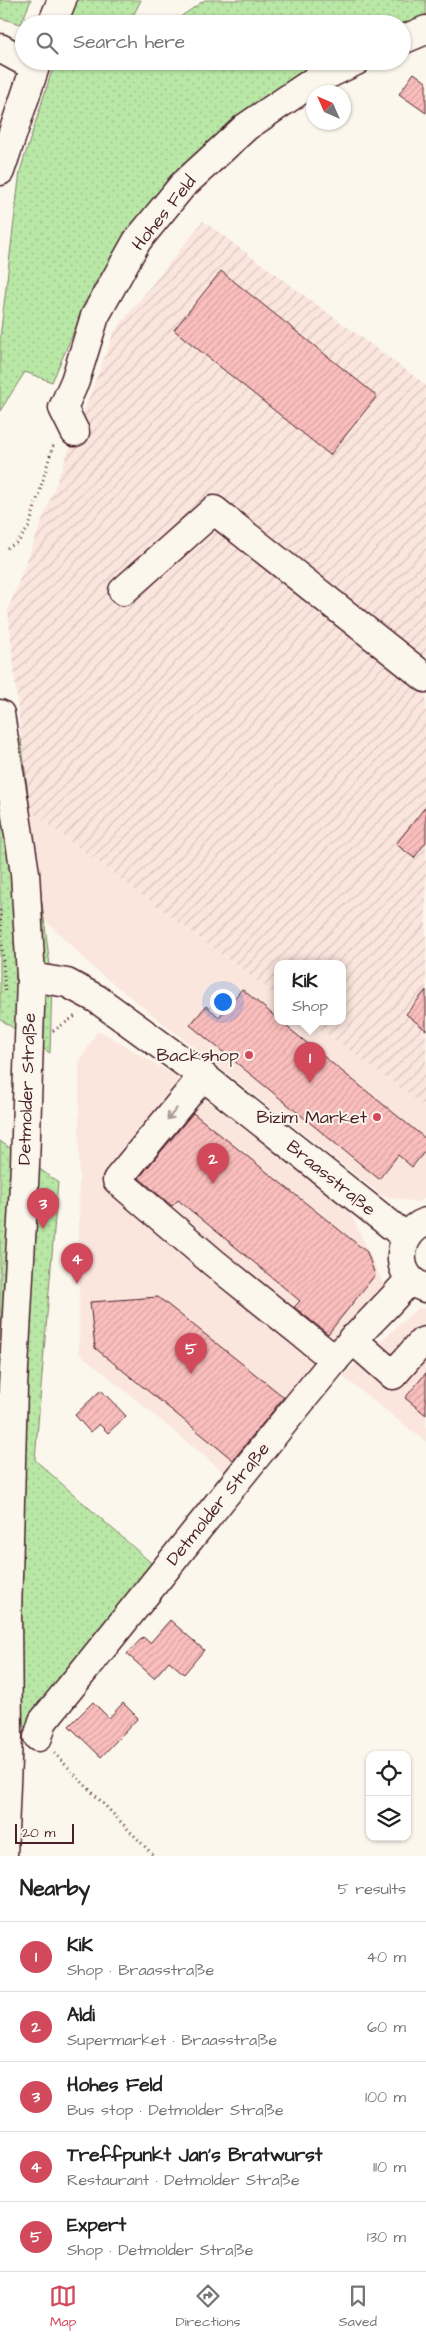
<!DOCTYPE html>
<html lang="en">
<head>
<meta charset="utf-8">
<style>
	body { margin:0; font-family:"Architects Daughter",sans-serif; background:#f2f2f2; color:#222 }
	.controls { position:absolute; right:15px; bottom:15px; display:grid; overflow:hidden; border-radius:10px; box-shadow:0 1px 4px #0004 }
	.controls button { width:45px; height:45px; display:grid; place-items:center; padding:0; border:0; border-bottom:1px solid #e0e0e0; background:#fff; color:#222; font:25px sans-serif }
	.compass { position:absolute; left:306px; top:85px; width:45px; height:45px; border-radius:50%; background:#fff; box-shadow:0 1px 4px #0004; rotate:315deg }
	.scale { position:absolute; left:15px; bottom:12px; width:59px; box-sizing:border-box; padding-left:5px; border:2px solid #4a1f2b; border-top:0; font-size:14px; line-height:18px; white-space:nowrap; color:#4a1f2b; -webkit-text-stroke:4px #fbf7ec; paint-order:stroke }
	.you { position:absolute; left:222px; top:1001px; width:18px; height:18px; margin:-12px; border:4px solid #fff; border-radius:50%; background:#1a73e8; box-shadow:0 0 0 8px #1a73e833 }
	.badge { display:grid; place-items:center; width:32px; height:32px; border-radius:50%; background:#d1495b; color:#fff; font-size:16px; font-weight:700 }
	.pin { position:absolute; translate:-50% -41px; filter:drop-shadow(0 1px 2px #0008) }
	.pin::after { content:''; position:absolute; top:26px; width:18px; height:15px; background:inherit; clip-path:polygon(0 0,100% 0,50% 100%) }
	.popup { position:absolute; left:274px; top:960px; width:72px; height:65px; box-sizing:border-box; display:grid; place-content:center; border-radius:10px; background:#fff; filter:drop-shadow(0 1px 4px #0005); font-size:16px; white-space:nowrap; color:#767676 }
	.popup b { font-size:19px; color:#222 }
	.popup::after { content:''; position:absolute; left:50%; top:100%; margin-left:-10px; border:10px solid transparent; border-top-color:#fff }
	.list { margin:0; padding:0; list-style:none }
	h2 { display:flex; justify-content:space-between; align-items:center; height:65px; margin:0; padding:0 20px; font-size:21px }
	h2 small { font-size:16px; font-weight:400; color:#767676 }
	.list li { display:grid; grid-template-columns:32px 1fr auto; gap:15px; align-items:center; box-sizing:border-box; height:70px; padding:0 20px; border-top:1px solid #e0e0e0 }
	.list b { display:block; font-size:19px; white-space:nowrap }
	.list p { margin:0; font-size:16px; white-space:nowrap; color:#767676 }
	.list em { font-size:16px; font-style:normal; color:#767676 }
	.icon { flex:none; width:28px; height:28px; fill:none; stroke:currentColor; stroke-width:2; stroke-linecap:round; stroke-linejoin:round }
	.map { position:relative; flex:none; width:426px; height:1856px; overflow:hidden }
	.search { position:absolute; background:#fff; box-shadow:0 1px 4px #0004; left:15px; right:15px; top:15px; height:55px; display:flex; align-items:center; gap:12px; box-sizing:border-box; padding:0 18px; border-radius:28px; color:#767676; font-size:19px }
	.sheet { height:415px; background:#fff }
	nav { display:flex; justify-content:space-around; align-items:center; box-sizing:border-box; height:70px; border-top:1px solid #e0e0e0; background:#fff; font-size:14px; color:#767676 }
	nav a { display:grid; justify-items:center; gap:2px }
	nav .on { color:#d1495b }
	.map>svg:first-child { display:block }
	.built { fill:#fbe6de }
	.industrial { fill:url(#industrial-furrows) }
	.grass { fill:url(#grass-dots); stroke:#828368 }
	.building { fill:url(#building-hatch); stroke:#4a1f2b }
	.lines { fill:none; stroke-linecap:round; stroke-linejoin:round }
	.minor-casing { stroke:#4a1f2b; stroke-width:31 }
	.major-casing { stroke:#4a1f2b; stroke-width:31 }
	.path { stroke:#4a1f2b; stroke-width:3; stroke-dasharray:1 4; stroke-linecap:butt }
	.minor { stroke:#fbf7ec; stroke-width:28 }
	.major { stroke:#fbf7ec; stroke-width:28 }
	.oneway { stroke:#ab9695 }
	.poi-dot { fill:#d1495b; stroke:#fbf7ec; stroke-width:2 }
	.labels { text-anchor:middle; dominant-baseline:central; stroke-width:4; stroke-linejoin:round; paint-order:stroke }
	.street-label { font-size:18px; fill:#4a1f2b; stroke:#fbf7ec }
	.poi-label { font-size:18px; fill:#4a1f2b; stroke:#fbf7ec; text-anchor:end }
</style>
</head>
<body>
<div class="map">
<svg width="426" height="1856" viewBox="0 0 426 1856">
	<defs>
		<pattern id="industrial-furrows" width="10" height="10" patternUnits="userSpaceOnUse" patternTransform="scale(1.25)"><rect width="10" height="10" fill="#fbe6de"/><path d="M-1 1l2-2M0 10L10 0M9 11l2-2" fill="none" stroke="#d9c5bf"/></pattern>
		<pattern id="grass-dots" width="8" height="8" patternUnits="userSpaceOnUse" patternTransform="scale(1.25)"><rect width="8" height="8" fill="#b9e7a6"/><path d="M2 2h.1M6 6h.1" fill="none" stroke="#a1c68f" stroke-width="1.8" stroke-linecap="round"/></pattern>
		<pattern id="building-hatch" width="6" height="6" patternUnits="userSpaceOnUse" patternTransform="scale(1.25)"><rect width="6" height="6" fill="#fabebd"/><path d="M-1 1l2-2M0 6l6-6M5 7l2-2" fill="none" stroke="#d8a3a3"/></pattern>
	</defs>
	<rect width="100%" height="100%" fill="#fbf7ec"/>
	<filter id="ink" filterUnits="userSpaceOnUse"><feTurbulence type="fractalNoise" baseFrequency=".02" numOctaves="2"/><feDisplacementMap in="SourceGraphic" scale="10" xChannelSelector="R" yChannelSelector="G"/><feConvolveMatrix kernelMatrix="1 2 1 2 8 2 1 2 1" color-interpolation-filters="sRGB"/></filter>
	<g filter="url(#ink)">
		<!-- built -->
		<path class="built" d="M 31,812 L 277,996 L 278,1022 L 312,1022 L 426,1107 L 426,1198 L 417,1202 L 382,1196 L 96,970 L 44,919 Z
			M 102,1032 L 174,1075 L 350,1211 L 385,1288 L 233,1480 L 79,1353 L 79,1063 L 96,1033 Z
			M 418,1308 L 426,1309 L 426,1442 L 342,1376 Z"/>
		<!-- industrial -->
		<path class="industrial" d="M 203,221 L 426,385 L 426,1107 L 311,1022 L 342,1022 L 342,964 L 278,964 L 277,996 L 31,812 L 21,739 L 8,610 L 114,332 Z"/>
		<!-- grass -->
		<path class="grass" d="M 0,0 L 31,0 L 21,24 L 0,18 Z
			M 75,0 L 141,0 L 129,24 L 68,24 Z
			M 205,0 L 426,0 L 426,17 L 402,24 L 170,24 Z
			M 55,61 L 109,61 L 107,66 L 115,61 L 315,61 L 170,176 L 95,283 L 52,382 L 25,372 L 0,411 L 0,338 L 20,171 Z
			M 21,739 L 52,981 L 50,1053 L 0,1019 L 0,742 Z
			M 0,1141 L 58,1182 L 35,1460 L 159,1570 L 28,1727 L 0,1726 Z"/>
		<!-- building -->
		<path class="building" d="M 414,73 L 426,82 L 426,113 L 399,94 Z
			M 221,271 L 377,396 L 330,455 L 174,330 Z
			M 426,806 L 426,842 L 414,858 L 396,844 Z
			M 242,989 L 278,1019 L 278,1022 L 281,1022 L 426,1139 L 426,1150 L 412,1167 L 398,1155 L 379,1179 L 190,1025 L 206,1006 L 219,1017 Z
			M 426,990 L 426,1030 L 406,1014 Z
			M 193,1113 L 367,1252 L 375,1275 L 328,1334 L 294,1307 L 300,1301 L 244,1254 L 178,1200 L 172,1206 L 139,1178 Z
			M 158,1297 L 284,1397 L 233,1460 L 95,1348 L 90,1302 Z
			M 426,1373 L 426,1415 L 405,1398 Z
			M 101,1390 L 126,1416 L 108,1433 L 99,1424 L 90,1432 L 75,1415 Z
			M 170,1620 L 204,1650 L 184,1674 L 169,1661 L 154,1678 L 127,1654 L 143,1637 L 150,1643 Z
			M 93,1702 L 109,1718 L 123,1703 L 138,1718 L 101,1757 L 69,1726 Z"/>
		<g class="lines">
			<defs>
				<path id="minor" d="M 402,40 L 426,30
					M 75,432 L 63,408 L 75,381 L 95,316 L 137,241 L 182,186 L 246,127 L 314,81 L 356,61
					M 123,591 L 214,510 L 426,678
					M 31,977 L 67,983 L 97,999 L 203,1076 L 406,1237
					M 203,1076 L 117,1180 L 213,1262 L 335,1360
					M 425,1288 C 392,1277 396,1233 426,1222
					M 352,1339 L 393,1375 L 422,1342 L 426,1341
					M 38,1737 L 43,1721 C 140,1602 235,1481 333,1362 C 357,1333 386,1308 410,1279"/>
				<path id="major" d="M 52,24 L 62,0
					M 0,48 L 24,61
					M 0,171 L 37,61
					M 0,714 L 25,873 L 31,977 L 25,1166 L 13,1387 L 7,1615 L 8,1736 L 3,1856"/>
			</defs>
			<!-- minor casing -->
			<use href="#minor" class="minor-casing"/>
			<!-- major casing -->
			<use href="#major" class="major-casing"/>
			<!-- path -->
			<path class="path" d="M 7,548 L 18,542 L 29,527 L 54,442
				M 0,910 L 5,992
				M 53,1031 L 77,1015
				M 54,1753 L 154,1856"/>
			<!-- minor -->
			<use href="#minor" class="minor"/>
			<!-- major -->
			<use href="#major" class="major"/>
		</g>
		<!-- one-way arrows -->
		<defs><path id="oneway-shaft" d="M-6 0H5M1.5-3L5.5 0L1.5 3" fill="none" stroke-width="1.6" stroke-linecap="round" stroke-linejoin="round" transform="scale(1.25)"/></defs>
		<use class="oneway" href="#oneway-shaft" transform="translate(172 1114) rotate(130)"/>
	</g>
	<!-- markers -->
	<g class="poi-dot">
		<circle cx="249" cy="1055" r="5"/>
		<circle cx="377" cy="1117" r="5"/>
	</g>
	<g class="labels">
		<!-- street labels -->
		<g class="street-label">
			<text transform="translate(164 213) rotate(-51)">Hohes Feld</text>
			<text transform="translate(27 1089) rotate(-88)">Detmolder Straße</text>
			<text transform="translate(331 1178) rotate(39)">Braasstraße</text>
			<text transform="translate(218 1504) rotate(-51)">Detmolder Straße</text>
		</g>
		<!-- poi labels -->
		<g class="poi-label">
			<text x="239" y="1055">Backshop</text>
			<text x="367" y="1117">Bizim Market</text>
		</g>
	</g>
</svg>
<div class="controls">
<button><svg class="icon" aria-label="locate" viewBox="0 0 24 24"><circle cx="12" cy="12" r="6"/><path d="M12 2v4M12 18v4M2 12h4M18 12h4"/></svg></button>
<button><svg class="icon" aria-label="layers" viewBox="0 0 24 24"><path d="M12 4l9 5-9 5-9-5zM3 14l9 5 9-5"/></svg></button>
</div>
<svg class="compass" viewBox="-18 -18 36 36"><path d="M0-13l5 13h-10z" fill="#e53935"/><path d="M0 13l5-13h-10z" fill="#767676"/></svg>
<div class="scale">20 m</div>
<div class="you"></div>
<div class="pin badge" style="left:310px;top:1083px">1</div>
<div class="popup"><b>KiK</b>Shop</div>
<div class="pin badge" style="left:213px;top:1184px">2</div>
<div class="pin badge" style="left:43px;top:1229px">3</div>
<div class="pin badge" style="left:77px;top:1284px">4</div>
<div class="pin badge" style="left:191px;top:1374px">5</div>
<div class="search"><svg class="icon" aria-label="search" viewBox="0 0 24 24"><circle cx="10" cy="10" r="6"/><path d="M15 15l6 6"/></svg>Search here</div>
</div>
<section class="sheet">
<h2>Nearby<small>5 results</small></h2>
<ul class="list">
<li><span class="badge">1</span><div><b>KiK</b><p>Shop · Braasstraße</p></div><em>40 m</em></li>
<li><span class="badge">2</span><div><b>Aldi</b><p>Supermarket · Braasstraße</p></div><em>60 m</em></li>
<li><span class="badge">3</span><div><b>Hohes Feld</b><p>Bus stop · Detmolder Straße</p></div><em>100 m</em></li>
<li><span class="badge">4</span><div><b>Treffpunkt Jan's Bratwurst</b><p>Restaurant · Detmolder Straße</p></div><em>110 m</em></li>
<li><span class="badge">5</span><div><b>Expert</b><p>Shop · Detmolder Straße</p></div><em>130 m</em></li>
</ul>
</section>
<nav>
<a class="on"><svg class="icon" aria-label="map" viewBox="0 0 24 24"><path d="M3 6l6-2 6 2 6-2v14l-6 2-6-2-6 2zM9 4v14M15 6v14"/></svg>Map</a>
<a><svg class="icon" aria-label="directions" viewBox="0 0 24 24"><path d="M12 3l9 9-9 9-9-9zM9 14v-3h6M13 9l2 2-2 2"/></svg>Directions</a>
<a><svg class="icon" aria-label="saved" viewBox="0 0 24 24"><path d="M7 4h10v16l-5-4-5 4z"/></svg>Saved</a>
</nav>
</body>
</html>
